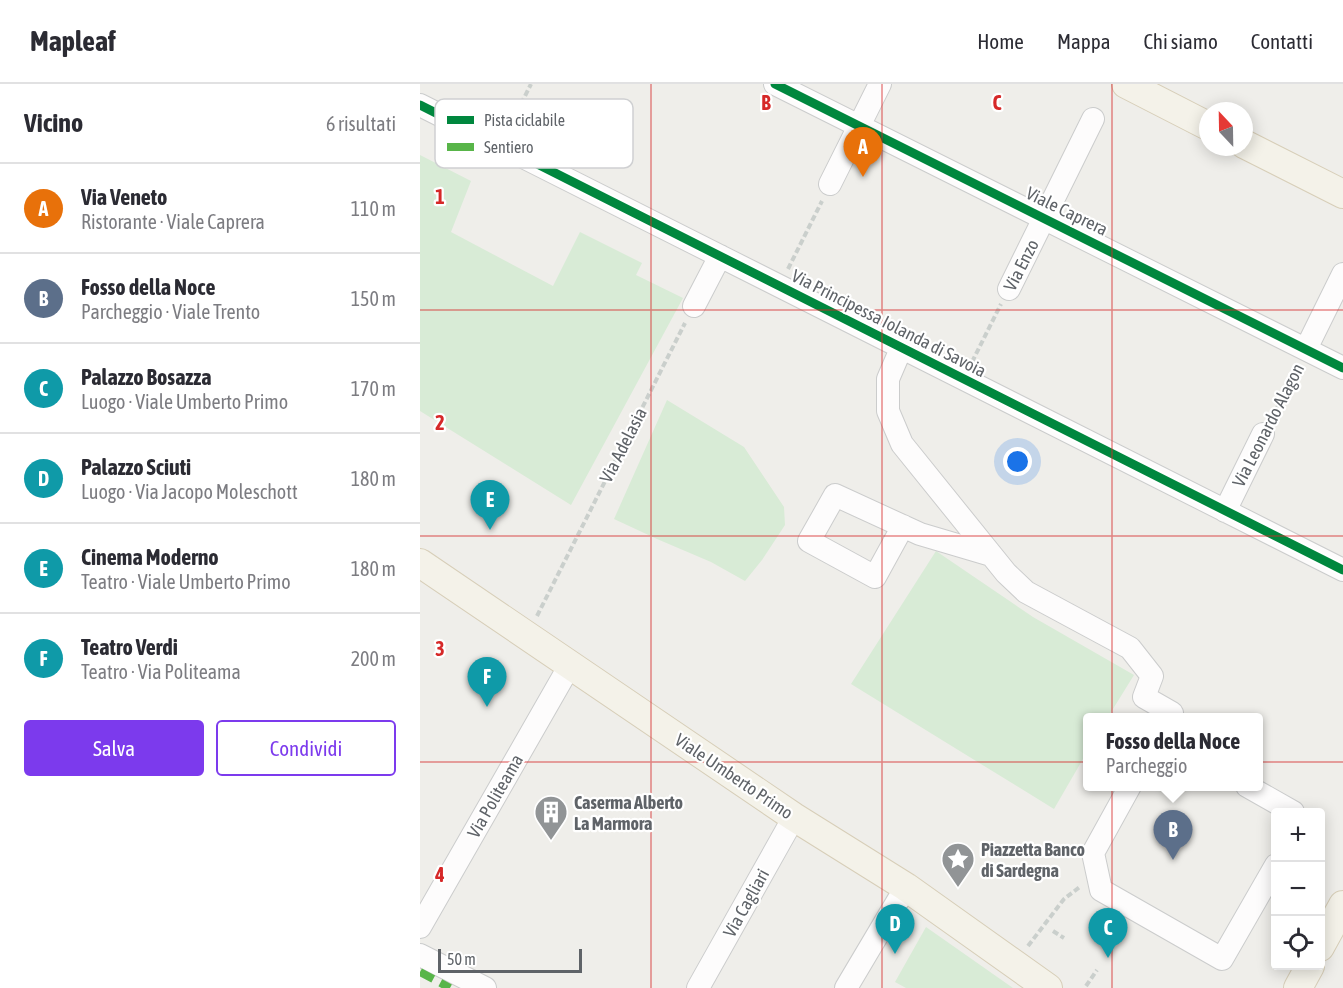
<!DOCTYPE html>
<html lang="it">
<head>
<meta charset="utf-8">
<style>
	body { margin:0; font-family:"Asap Condensed",sans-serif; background:#f7f7f7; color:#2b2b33 }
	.controls { position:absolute; right:18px; bottom:18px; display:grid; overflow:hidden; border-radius:6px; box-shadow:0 3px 15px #0003 }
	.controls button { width:54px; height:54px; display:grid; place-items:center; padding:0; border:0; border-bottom:2px solid #e1e1e2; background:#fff; color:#2b2b33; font:30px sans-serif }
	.compass { position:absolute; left:779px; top:18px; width:54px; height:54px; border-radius:50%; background:#fff; box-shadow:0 3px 15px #0003; rotate:338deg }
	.scale { position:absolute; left:18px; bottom:15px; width:144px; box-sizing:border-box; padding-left:6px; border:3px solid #5f6368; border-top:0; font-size:16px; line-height:21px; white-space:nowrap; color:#5f6368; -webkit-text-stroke:4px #fff; paint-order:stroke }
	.you { position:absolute; left:598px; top:378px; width:21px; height:21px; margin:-15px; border:4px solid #fff; border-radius:50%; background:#1a73e8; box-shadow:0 0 0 9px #1a73e833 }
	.badge { display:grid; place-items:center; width:39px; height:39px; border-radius:50%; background:#7c3aed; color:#fff; font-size:20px; font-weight:700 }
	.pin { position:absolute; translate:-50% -50px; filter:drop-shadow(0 2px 3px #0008) }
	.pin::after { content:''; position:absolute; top:32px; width:21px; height:18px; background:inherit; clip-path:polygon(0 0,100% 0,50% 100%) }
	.popup { position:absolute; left:663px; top:629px; width:180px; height:78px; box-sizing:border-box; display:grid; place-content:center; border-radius:6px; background:#fff; filter:drop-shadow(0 2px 4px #0005); font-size:20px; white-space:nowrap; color:#7c7c81 }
	.popup b { font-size:22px; color:#2b2b33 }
	.popup::after { content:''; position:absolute; left:50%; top:100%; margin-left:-12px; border:12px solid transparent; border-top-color:#fff }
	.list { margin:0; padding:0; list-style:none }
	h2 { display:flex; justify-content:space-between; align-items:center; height:78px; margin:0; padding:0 24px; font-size:26px }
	h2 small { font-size:20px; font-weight:400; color:#7c7c81 }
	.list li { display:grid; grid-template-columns:39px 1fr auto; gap:18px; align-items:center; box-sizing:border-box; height:90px; padding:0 24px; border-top:2px solid #e1e1e2 }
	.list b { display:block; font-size:22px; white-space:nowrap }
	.list p { margin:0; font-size:20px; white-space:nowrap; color:#7c7c81 }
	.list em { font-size:20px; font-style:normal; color:#7c7c81 }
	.actions { display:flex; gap:12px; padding:18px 24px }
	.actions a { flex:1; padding:14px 0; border:2px solid #7c3aed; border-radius:6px; text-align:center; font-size:21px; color:#7c3aed }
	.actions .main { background:#7c3aed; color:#fff }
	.icon { flex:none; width:33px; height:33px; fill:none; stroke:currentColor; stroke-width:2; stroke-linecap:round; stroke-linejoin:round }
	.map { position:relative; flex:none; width:923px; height:904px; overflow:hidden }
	header { display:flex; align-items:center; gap:36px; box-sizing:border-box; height:84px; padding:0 30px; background:#fff; border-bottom:2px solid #e1e1e2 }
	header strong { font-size:28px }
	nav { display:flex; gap:33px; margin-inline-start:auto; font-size:21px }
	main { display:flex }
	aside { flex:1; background:#fff }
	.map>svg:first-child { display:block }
	.green { fill:#d8ebd6 }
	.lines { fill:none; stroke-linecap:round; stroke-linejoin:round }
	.minor-casing { stroke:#cbcccc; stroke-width:24 }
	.major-casing { stroke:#d7ceb8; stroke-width:30 }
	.path { stroke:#cacfcc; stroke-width:4; stroke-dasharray:6 3; stroke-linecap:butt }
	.minor { stroke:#fdfcfc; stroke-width:22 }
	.major { stroke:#f4f2e9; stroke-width:28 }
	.quiet { stroke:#58b549; stroke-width:8; stroke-dasharray:15 8; stroke-linecap:butt }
	.cycleway-casing { stroke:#fff; stroke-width:13 }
	.cycleway { stroke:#00873e; stroke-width:9 }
	.grid { fill:none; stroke:#d62828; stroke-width:1.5; stroke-opacity:0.55 }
	.labels { text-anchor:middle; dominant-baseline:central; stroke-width:4.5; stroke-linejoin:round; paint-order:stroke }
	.street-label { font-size:18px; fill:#5f6368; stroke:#fff }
	.poi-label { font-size:18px; font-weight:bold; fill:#5f6368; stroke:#fff; text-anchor:start }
	.key { fill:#fff; stroke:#cfd0d2; stroke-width:1.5 }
	.key-label { font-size:16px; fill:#5f6368 }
	.grid-label { font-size:20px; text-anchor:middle; font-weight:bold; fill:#d62828; stroke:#fff; stroke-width:4.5; stroke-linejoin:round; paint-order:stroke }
</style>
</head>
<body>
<header>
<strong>Mapleaf</strong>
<nav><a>Home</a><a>Mappa</a><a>Chi siamo</a><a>Contatti</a></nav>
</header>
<main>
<aside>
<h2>Vicino<small>6 risultati</small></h2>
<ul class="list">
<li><span class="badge" style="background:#e8710a">A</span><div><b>Via Veneto</b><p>Ristorante · Viale Caprera</p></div><em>110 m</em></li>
<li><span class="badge" style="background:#5c6f8a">B</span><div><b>Fosso della Noce</b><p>Parcheggio · Viale Trento</p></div><em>150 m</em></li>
<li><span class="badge" style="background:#0f9aa8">C</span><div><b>Palazzo Bosazza</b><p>Luogo · Viale Umberto Primo</p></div><em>170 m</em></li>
<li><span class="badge" style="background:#0f9aa8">D</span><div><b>Palazzo Sciuti</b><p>Luogo · Via Jacopo Moleschott</p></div><em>180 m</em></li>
<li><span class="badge" style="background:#0f9aa8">E</span><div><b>Cinema Moderno</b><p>Teatro · Viale Umberto Primo</p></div><em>180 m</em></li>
<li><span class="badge" style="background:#0f9aa8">F</span><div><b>Teatro Verdi</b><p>Teatro · Via Politeama</p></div><em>200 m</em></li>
</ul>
<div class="actions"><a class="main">Salva</a><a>Condividi</a></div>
</aside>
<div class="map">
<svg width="923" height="904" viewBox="0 0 923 904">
	<rect width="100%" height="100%" fill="#efeeea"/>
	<!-- green -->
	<path class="green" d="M 0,71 L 51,97 L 31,148 L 133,202 L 160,148 L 222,179 L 216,191 L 263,214 L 151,421 L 0,327 Z
		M 247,316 L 324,363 L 364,423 L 365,441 L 342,476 L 325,497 L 291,478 L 237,455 L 194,435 Z
		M 516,467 L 613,533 L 714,591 L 688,633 L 668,634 L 667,668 L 634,725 L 431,600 Z
		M 506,843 L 593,904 L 486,904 L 475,898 Z"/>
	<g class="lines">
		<defs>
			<path id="minor" d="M 355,0 L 923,284
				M 0,21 L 923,486
				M 410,100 L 460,0
				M 589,205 L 673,35
				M 274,222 L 300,172
				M 483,264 L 477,274 L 468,295 L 468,327 L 482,360 L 586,489 L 606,508 L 710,564 L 732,592 L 724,613 L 752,629 L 750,634
				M 886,265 L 923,190
				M 805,427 L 843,350
				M 483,442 L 455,493 L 389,457 L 415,411 L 500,450 L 571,471
				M 710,702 L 673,769 L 681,806 L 802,875 L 856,781
				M 827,702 L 873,728
				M 0,843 L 150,581
				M 0,871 L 65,904
				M 278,904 L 374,733
				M 426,904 L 486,803"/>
			<path id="major" d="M 706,0 L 788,42
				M 824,60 L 923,110
				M 0,479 L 374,733 L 486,803 L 628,904
				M 900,863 L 923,821
				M 878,904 L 890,882"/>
		</defs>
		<!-- minor casing -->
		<use href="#minor" class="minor-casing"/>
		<!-- major casing -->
		<use href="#major" class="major-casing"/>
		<!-- path -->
		<path class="path" d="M 89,44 L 111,0
			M 368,185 L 402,117
			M 552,278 L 581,220
			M 852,334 L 878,281
			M 117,532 L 265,239
			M 633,847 L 644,854
			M 608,862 L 644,815 L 661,802
			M 666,902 L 677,886"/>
		<!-- minor -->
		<use href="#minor" class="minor"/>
		<!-- major -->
		<use href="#major" class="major"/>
		<!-- quiet -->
		<path class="quiet" d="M 0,888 L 30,904"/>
		<defs>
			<path id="cycleway" d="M 355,0 L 923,284
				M 0,21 L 923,486"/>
		</defs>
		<!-- cycleway casing -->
		<use href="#cycleway" class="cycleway-casing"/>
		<!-- cycleway -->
		<use href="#cycleway" class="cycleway"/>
	</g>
	<!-- grid -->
	<path class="grid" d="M 231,0 L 231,904M 462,0 L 462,904M 692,0 L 692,904M 0,226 L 923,226M 0,452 L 923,452M 0,678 L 923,678"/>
	<!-- icons -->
	<defs>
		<symbol id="building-pin" viewBox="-11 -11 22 30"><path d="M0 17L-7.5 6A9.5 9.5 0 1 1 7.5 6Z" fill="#919496" stroke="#fff"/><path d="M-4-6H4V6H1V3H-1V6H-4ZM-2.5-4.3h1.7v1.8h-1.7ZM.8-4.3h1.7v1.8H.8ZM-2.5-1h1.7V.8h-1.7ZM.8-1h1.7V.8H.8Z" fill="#fff"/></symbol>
		<symbol id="sight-pin" viewBox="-11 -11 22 30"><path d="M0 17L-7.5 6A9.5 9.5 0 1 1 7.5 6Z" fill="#919496" stroke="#fff"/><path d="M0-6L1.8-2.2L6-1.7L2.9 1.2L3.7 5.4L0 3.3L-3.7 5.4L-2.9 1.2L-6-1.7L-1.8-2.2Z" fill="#fff"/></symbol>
	</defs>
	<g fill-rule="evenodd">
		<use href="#building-pin" x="112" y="709" width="38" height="52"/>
		<use href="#sight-pin" x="519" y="756" width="38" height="52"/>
	</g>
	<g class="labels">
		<!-- street labels -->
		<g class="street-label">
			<text transform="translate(647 127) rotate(26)">Viale Caprera</text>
			<text transform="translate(601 181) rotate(-63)">Via Enzo</text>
			<text transform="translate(469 239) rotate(27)">Via Principessa Iolanda di Savoia</text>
			<text transform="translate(848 341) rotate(-63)">Via Leonardo Alagon</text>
			<text transform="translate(203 361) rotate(-63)">Via Adelasia</text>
			<text transform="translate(314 692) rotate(34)">Viale Umberto Primo</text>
			<text transform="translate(75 712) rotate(-60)">Via Politeama</text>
			<text transform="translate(326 819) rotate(-61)">Via Cagliari</text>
		</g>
		<!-- poi labels -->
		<g class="poi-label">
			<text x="154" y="718">Caserma Alberto<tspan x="154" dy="21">La Marmora</tspan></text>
			<text x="561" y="765">Piazzetta Banco<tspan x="561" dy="21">di Sardegna</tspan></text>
		</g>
	</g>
	<!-- legend -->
	<rect x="15" y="15" width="198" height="69" rx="9" class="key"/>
	<rect x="27" y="32" width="27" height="8" fill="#00873e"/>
	<rect x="27" y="59" width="27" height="8" fill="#58b549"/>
	<g class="key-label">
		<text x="64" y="42">Pista ciclabile</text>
		<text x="64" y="69">Sentiero</text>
	</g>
	<g class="grid-label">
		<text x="346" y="26">B</text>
		<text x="577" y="26">C</text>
		<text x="20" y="120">1</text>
		<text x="20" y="346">2</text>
		<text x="20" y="572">3</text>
		<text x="20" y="798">4</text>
	</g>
</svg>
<div class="controls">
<button>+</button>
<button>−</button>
<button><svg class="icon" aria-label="locate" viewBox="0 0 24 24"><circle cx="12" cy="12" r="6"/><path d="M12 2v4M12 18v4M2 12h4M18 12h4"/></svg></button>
</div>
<svg class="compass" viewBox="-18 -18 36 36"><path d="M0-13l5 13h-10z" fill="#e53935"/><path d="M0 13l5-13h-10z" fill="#7c7c81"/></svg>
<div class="scale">50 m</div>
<div class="you"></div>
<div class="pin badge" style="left:443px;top:93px;background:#e8710a">A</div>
<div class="pin badge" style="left:753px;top:776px;background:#5c6f8a">B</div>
<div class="popup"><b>Fosso della Noce</b>Parcheggio</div>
<div class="pin badge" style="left:688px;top:874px;background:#0f9aa8">C</div>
<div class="pin badge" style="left:475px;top:870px;background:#0f9aa8">D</div>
<div class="pin badge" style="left:70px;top:446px;background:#0f9aa8">E</div>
<div class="pin badge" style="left:67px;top:623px;background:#0f9aa8">F</div>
</div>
</main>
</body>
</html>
